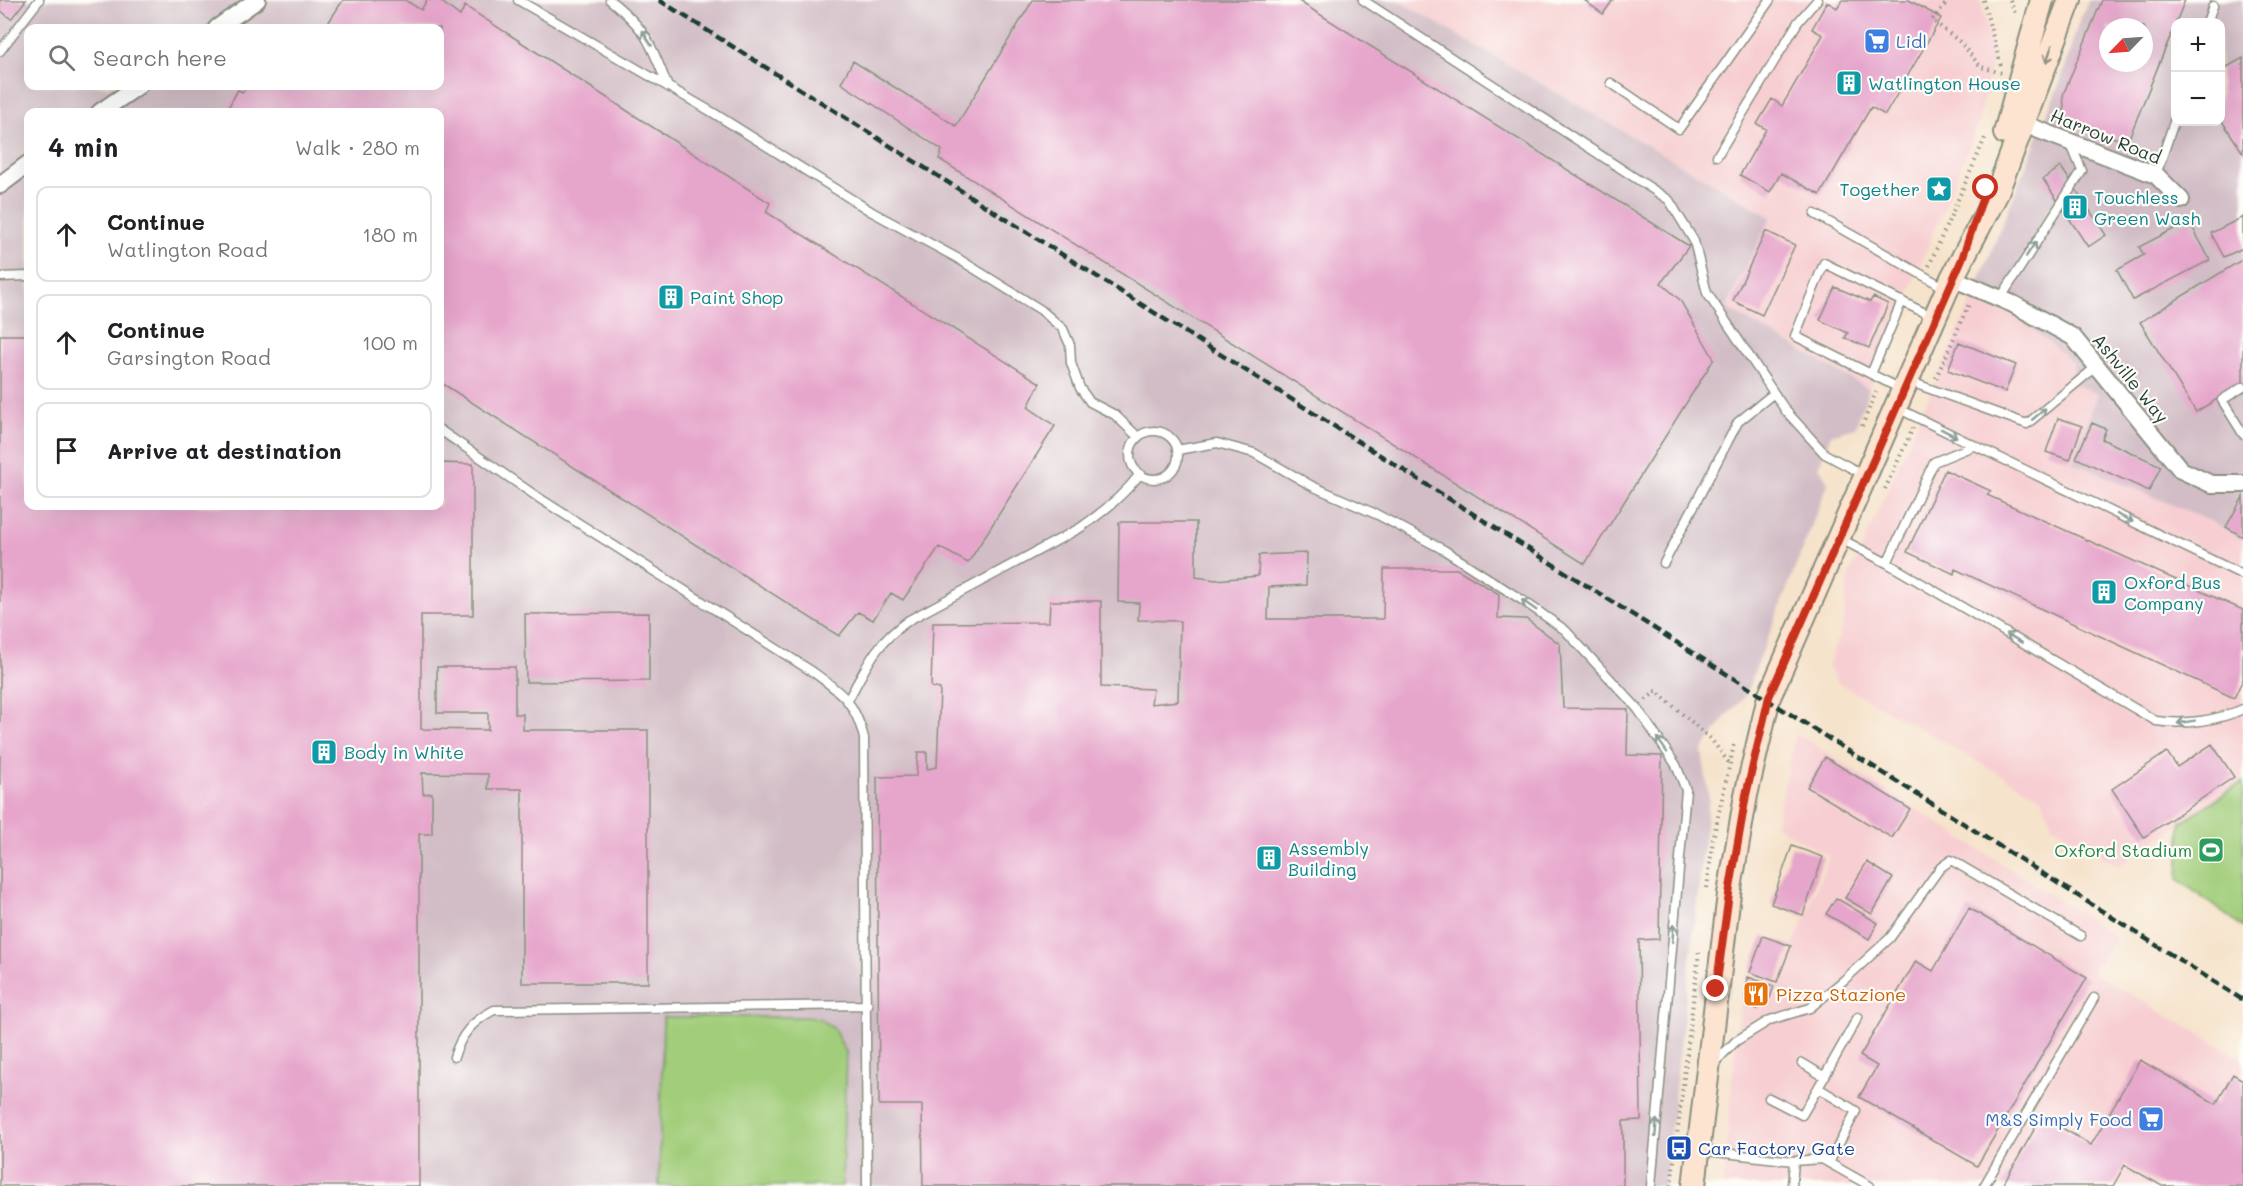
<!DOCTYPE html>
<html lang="en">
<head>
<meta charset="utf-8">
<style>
	body { margin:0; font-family:Mali,sans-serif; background:#f6f6f6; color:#202124 }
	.controls { position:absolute; right:18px; top:18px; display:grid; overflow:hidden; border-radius:12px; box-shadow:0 6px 24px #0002 }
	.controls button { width:54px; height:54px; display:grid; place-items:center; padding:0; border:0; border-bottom:2px solid #e0e0e0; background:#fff; color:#202124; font:30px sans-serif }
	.compass { position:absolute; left:2099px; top:18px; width:54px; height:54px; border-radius:50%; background:#fff; box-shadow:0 6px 24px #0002; rotate:245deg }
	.stop { position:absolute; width:18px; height:18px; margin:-14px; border:4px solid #c8321e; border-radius:50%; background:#fff }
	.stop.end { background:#c8321e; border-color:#fff; box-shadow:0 2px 6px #0008 }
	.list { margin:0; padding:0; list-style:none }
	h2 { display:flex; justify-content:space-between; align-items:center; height:78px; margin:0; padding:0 24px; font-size:26px }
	h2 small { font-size:20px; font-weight:400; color:#757577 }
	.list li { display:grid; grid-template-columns:39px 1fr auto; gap:18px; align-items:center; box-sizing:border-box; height:96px; margin:0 12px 12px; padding:0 12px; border:2px solid #e0e0e0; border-radius:12px }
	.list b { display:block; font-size:22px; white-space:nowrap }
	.list p { margin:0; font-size:20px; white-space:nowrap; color:#757577 }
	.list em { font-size:20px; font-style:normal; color:#757577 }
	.icon { flex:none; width:33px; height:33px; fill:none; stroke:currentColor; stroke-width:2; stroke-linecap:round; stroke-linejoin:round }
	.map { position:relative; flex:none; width:2243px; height:1186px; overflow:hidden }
	.search { position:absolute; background:#fff; box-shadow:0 6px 24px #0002; left:24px; top:24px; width:420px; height:66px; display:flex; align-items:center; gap:15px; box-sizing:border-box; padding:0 21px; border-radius:12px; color:#757577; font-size:22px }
	.panel { position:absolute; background:#fff; box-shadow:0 6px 24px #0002; left:24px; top:108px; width:420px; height:402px; border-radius:12px }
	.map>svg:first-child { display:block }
	.built { fill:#f7cfd2 }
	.industrial { fill:#d2bdc6; fill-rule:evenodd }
	.green { fill:#a2cd7a; stroke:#608557; stroke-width:1.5 }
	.building { fill:#e6a5cb; fill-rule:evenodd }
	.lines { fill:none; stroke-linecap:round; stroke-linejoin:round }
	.lane-casing { stroke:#8a9080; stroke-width:11 }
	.street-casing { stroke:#8a9080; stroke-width:20 }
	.secondary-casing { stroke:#8a9080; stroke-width:26 }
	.path { stroke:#8a9080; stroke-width:4; stroke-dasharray:1.5 4.5; stroke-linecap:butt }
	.lane { stroke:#fff; stroke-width:8 }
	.street { stroke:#fff; stroke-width:16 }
	.secondary { stroke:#fde4d1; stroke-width:22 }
	.rail { stroke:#1f3d34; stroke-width:4.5; stroke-dasharray:9 4.5; stroke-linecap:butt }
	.oneway { stroke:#8f9e9a }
	.oneway2 { stroke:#8e9082 }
	.route { stroke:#c8321e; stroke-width:8 }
	.labels { text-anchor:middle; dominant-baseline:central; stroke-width:4.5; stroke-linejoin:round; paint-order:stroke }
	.shop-label { font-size:18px; fill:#366cbe; stroke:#fdfcf7; text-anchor:start }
	.culture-label { font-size:18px; fill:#0d838f; stroke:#fdfcf7; text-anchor:start }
	.street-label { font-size:18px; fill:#1f3d34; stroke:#fdfcf7 }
	.leisure-label { font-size:18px; fill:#27864d; stroke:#fdfcf7; text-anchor:end }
	.food-label { font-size:18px; fill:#c56008; stroke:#fdfcf7; text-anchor:start }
	.transit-label { font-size:18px; fill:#164399; stroke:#fdfcf7; text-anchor:start }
</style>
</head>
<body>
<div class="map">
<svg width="2243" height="1186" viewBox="0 0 2243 1186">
	<rect width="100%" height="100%" fill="#fdfcf7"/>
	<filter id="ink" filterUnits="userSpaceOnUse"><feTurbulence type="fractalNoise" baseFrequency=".0167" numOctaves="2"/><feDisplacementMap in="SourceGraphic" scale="12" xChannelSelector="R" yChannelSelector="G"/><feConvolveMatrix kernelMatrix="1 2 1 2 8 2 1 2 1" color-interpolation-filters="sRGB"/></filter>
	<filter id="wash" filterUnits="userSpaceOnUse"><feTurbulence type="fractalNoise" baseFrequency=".008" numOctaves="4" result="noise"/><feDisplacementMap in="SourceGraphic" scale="24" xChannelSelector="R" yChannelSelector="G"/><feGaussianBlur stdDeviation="1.35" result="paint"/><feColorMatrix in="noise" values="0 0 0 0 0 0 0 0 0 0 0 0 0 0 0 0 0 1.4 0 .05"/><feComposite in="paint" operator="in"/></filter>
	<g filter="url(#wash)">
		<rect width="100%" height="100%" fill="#f6e3cc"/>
		<!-- built -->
		<path class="built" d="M 1397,0 L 1980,0 L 1994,52 L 1978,125 L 1869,389 L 1725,308 L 1770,216 Z
			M 1974,295 L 2016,315 L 2075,364 L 2068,382 L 2098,394 L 2208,520 L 2243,540 L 2243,782 L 2118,866 L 2052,825 L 2042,798 L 1837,682 L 1828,665 L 1845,620 L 1845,598 L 1851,572 Z
			M 1796,733 L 2117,937 L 2092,972 L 2243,1059 L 2243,1186 L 1723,1186 L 1737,1029 L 1746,973 L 1778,984 L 1829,856 L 1775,826 Z"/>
		<!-- industrial -->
		<path class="industrial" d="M 0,0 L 1397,0 L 1771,217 L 1726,308 L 1869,389 L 1855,428 L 1831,435 L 1819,466 L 1828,484 L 1744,698 L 1727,715 L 1702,751 L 1709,798 L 1664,1186 L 0,1186 ZM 28,28 L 440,28 L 440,86 L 28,86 ZM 28,112 L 440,112 L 440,506 L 28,506 Z
			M 2089,0 L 2240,0 L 2243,3 L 2243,540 L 2208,520 L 2072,462 L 2098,394 L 2068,382 L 2074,364 L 2016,315 L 1974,294 L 2062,77 L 2078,24 ZM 2176,22 L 2220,22 L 2220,122 L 2176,122 ZM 2108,27 L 2144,27 L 2144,63 L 2108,63 Z"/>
		<!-- green -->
		<path class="green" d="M 2243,782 L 2243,928 L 2178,879 L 2181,822 Z
			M 663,1017 L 804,1017 L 818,1018 L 833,1028 L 846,1052 L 842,1186 L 659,1186 Z"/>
		<g id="blocks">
			<!-- building -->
			<path class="building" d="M 0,0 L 26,0 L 11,19 L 0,10 Z
				M 343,0 L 405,0 L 421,10 L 427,0 L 439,0 L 460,16 L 465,6 L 770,203 L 766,212 L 1040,383 L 1028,407 L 1055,426 L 968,563 L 939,547 L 903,600 L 891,593 L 873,620 L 858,612 L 839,636 L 440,382 L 440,112 L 232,112 L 234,109 L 229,106 L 238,90 L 243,92 L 247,86 L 440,86 L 440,28 L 325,28 Z
				M 1033,0 L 1297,0 L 1689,246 L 1661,283 L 1680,300 L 1714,359 L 1585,564 L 939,159 L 942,150 L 841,83 L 853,61 L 956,126 Z
				M 1584,0 L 1613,0 L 1603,14 Z
				M 1842,0 L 1909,0 L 1941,18 L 1885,115 L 1871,107 L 1820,195 L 1781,173 L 1770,192 L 1740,175 L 1766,129 L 1757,124 L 1772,99 L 1782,106 L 1823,35 L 1812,29 L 1827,2 L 1837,8 Z
				M 2102,0 L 2185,0 L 2127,143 L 2065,118 L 2063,95 ZM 2108,27 L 2144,27 L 2144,63 L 2108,63 Z
				M 2243,58 L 2243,153 L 2220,118 L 2220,71 Z
				M 2061,167 L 2106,235 L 2088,247 L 2043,179 Z
				M 2243,217 L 2243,248 L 2224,257 L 2211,233 Z
				M 2189,221 L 2210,260 L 2133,300 L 2117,270 L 2144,255 L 2139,247 Z
				M 1766,231 L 1795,245 L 1762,315 L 1733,301 Z
				M 2243,259 L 2243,383 L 2196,412 L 2140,322 Z
				M 1835,287 L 1870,302 L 1873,297 L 1888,304 L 1869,348 L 1845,338 L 1848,333 L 1820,320 Z
				M 0,335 L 28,335 L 28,506 L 440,506 L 440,463 L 473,464 L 473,615 L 421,615 L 421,729 L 488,730 L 488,713 L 437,713 L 437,667 L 515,667 L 515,714 L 523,714 L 523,730 L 648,730 L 648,983 L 522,983 L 522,789 L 488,789 L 488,774 L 422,773 L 423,794 L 432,793 L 432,834 L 419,834 L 419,1186 L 0,1186 Z
				M 1959,342 L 2016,365 L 2005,392 L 1948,370 Z
				M 2058,418 L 2082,426 L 2070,460 L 2046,452 Z
				M 2092,423 L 2106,429 L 2102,439 L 2161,466 L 2149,491 L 2076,458 Z
				M 1945,470 L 1991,491 L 1987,495 L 2243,610 L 2243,679 L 2234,698 L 1955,569 L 1954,574 L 1907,552 Z
				M 2243,497 L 2243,537 L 2226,527 Z
				M 1119,522 L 1196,522 L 1196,577 L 1216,580 L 1258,576 L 1259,555 L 1307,553 L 1306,585 L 1269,587 L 1268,619 L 1383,619 L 1384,569 L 1457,569 L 1499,594 L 1498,618 L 1526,619 L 1560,644 L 1563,708 L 1628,709 L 1627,755 L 1662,756 L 1659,939 L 1639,940 L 1641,1120 L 1623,1121 L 1623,1186 L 923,1186 L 922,1105 L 879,1105 L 877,777 L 916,776 L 918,752 L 927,752 L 927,769 L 937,767 L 940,689 L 931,687 L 933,623 L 1049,622 L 1050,601 L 1101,601 L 1101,687 L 1153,689 L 1151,704 L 1178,701 L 1180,621 L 1138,620 L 1139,603 L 1118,602 Z
				M 649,613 L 649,681 L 526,682 L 525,614 Z
				M 2212,744 L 2234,777 L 2144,837 L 2112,789 L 2167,752 L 2177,767 Z
				M 1825,757 L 1910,809 L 1892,838 L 1807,787 Z
				M 1792,846 L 1823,857 L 1803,915 L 1771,904 Z
				M 1867,862 L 1893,878 L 1872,914 L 1845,898 Z
				M 1836,898 L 1878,923 L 1869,939 L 1826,914 Z
				M 1969,908 L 2087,978 L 1977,1166 L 1859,1097 L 1877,1066 L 1860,1056 L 1916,961 L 1933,971 Z
				M 1763,936 L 1791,946 L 1777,982 L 1750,972 Z
				M 1748,977 L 1774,986 L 1770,998 L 1756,1009 L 1745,997 Z
				M 2140,1060 L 2216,1104 L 2233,1074 L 2243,1080 L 2243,1186 L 2162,1186 L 2125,1165 L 2113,1186 L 2002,1186 L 2042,1116 L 2091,1145 Z"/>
		</g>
	</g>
	<g filter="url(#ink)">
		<use href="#blocks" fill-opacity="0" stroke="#8a9080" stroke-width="1.5"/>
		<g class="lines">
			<defs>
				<path id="lane" d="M 518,0 L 712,112 L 872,212 L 957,258 L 1041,310 L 1063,329 L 1070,345 L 1071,363 L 1080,388 L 1090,402 L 1115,415 L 1138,437
					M 610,0 C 648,31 650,42 668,87
					M 1363,0 L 1669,200 L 1694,241 L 1707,293 L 1786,411 L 1825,454 L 1866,476
					M 2207,22 L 2213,6
					M 0,51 L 39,0
					M 1611,83 L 1679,129 L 1770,0
					M 1717,156 L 1798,22 L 1817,0
					M 2156,175 L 2176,116
					M 1815,214 L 1947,289
					M 0,277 L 28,276
					M 2000,299 L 2082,171 L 2070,142
					M 1871,374 L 1902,301
					M 1908,381 L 2027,424 L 2097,366
					M 2243,387 L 2222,400 L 2243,434
					M 1903,390 L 1795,336 L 1824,263 L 1935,318
					M 1897,408 L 2243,575
					M 440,430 L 539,498 L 813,672 C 842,693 855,702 864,738 L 867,1186
					M1130 455a24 24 0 1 1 48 0a24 24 0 1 1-48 0Z
					M 1177,450 L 1217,443 L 1254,453 L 1312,486 L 1378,515 L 1444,550 L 1522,600 L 1565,630 L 1637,708 L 1676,765 L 1686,790 L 1651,1186
					M 1839,538 L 1887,563 L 2156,721 C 2184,725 2217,721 2243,709
					M 1664,563 L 1738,422 L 1774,393
					M 1887,563 L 1934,462 L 1973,446
					M 848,700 C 868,664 874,645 909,620 L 1080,528 C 1102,513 1123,496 1140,474
					M 454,1057 C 461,1034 473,1021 494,1010 L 868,1005
					M 1802,1063 L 1825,1077
					M 1713,1064 L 1736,1041 L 1770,1020 L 1810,1008 L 1844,980 L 1890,938 L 1940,868 L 1951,860 L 2081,936
					M 1818,1088 L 1858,1017
					M 1769,1098 L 1802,1115 L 1818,1088 L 1856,1111 L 1829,1163
					M 1698,1150 L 1794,1161 L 1792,1186
					M 1794,1161 L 1822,1159 L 1870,1186
					M 1984,1186 L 2094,998"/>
				<path id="street" d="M 217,28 L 257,0
					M 100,112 L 138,86
					M 2013,120 L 2156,175 L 2181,200
					M 0,185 L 28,164
					M 1952,278 L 2013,304 L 2073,337 L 2181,470 L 2211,484 L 2243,484"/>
				<path id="secondary" d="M 2005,133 L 2042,0
					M 1694,1186 L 1729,894 L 1746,795 L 1769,697 L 1952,278 L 1996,195 L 2070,0"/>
			</defs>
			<!-- lane casing -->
			<use href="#lane" class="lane-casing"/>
			<!-- street casing -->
			<use href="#street" class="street-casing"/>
			<!-- secondary casing -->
			<use href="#secondary" class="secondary-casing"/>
			<!-- path -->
			<path class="path" d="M 1949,0 L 1932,20 L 1960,42 L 1981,67 L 2002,73
				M 1983,0 L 2001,66
				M 2010,0 L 2016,16
				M 1929,266 L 1985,138
				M 1936,378 L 1970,302
				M 1862,426 L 1876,392
				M 1885,489 L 1913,428
				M 1646,700 L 1656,691 L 1711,739 L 1729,763
				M 1707,888 L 1713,839 L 1734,745
				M 1671,1186 L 1699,952"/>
			<!-- lane -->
			<use href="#lane" class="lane"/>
			<!-- street -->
			<use href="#street" class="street"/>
			<!-- secondary -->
			<use href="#secondary" class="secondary"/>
			<!-- rail -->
			<path class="rail" d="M 659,0 L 2243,1000"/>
		</g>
		<!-- one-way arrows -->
		<defs><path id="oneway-shaft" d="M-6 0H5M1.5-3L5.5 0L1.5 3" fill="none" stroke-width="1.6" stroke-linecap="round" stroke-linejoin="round" transform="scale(1.5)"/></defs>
		<g class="oneway">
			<use href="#oneway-shaft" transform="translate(647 38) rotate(-121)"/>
			<use href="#oneway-shaft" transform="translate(2031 249) rotate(-57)"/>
			<use href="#oneway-shaft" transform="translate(2039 414) rotate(-40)"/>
			<use href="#oneway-shaft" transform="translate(1949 433) rotate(27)"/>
			<use href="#oneway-shaft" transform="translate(2125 518) rotate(26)"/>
			<use href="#oneway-shaft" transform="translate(1529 605) rotate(-145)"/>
			<use href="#oneway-shaft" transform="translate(2014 638) rotate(-149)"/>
			<use href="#oneway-shaft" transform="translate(2186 722) rotate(171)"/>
			<use href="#oneway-shaft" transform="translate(1662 745) rotate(-125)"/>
			<use href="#oneway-shaft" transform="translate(1673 933) rotate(-85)"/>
			<use href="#oneway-shaft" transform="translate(1656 1128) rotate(-85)"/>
		</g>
		<use class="oneway2" href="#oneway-shaft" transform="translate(2049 54) rotate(110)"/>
	</g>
	<g class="lines" filter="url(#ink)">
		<!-- route -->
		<path class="route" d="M 1716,989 L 1729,894 L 1746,795 L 1769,697 L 1962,259 L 1986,188"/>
	</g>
	<!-- icons -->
	<defs>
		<symbol id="supermarket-square" viewBox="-11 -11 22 22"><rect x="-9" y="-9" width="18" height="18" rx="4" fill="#3f7fe0" stroke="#fdfcf7"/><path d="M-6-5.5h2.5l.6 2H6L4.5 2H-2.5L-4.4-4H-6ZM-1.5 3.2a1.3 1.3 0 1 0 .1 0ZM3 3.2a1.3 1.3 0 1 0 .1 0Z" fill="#fff"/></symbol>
		<symbol id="building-square" viewBox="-11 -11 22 22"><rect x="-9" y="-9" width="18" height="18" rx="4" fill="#0f9aa8" stroke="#fdfcf7"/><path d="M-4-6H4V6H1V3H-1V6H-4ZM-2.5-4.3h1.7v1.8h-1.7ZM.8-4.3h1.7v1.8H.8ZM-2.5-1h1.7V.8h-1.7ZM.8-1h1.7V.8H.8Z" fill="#fff"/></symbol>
		<symbol id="sight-square" viewBox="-11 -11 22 22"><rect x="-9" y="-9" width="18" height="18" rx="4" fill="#0f9aa8" stroke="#fdfcf7"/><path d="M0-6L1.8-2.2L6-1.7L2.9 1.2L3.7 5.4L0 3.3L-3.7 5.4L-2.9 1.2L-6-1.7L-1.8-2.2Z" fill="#fff"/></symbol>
		<symbol id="stadium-square" viewBox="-11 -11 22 22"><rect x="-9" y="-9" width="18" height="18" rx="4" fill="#2e9e5b" stroke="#fdfcf7"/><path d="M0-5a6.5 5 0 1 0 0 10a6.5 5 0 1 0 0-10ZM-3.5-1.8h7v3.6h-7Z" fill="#fff"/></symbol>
		<symbol id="restaurant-square" viewBox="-11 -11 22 22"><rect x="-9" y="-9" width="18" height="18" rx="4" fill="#e8710a" stroke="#fdfcf7"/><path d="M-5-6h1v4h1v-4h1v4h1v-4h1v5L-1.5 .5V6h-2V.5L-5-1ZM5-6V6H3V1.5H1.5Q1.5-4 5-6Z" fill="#fff"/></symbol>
		<symbol id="bus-square" viewBox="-11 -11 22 22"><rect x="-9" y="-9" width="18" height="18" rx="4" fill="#1a4fb4" stroke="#fdfcf7"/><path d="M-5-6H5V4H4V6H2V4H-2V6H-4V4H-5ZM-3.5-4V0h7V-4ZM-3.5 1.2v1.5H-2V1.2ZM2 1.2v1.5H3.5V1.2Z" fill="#fff"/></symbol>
	</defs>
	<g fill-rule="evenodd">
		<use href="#supermarket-square" x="1862" y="26" width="30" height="30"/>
		<use href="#building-square" x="1834" y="68" width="30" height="30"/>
		<use href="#sight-square" x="1924" y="174" width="30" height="30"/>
		<use href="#building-square" x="2060" y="192" width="30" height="30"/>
		<use href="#building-square" x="656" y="282" width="30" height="30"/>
		<use href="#building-square" x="2089" y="577" width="30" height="30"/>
		<use href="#building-square" x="309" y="737" width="30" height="30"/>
		<use href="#stadium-square" x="2196" y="835" width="30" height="30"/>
		<use href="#building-square" x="1254" y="843" width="30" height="30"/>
		<use href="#restaurant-square" x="1741" y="979" width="30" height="30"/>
		<use href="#supermarket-square" x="2136" y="1104" width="30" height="30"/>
		<use href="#bus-square" x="1664" y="1133" width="30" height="30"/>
	</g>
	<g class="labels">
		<!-- shop labels -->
		<g class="shop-label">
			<text x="1896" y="41">Lidl</text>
			<text x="2132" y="1119" text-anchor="end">M&amp;S Simply Food</text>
		</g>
		<!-- culture labels -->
		<g class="culture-label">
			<text x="1868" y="83">Watlington House</text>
			<text x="1920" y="189" text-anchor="end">Together</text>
			<text x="2094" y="197">Touchless<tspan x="2094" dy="21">Green Wash</tspan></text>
			<text x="690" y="297">Paint Shop</text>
			<text x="2124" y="582">Oxford Bus<tspan x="2124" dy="21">Company</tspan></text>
			<text x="344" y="752">Body in White</text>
			<text x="1288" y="848">Assembly<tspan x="1288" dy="21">Building</tspan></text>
		</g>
		<!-- street labels -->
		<g class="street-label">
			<text transform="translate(2106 136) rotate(22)">Harrow Road</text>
			<text transform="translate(2131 378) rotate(51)">Ashville Way</text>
		</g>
		<!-- leisure labels -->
		<g class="leisure-label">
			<text x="2192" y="850">Oxford Stadium</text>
		</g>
		<!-- food labels -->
		<g class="food-label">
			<text x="1776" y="994">Pizza Stazione</text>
		</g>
		<!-- transit labels -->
		<g class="transit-label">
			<text x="1698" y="1148">Car Factory Gate</text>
		</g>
	</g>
</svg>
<div class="controls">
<button>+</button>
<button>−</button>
</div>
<svg class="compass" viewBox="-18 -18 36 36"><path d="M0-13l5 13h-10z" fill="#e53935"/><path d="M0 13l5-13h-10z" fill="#757577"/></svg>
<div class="stop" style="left:1986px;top:188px"></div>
<div class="stop end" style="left:1716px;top:989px"></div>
<div class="search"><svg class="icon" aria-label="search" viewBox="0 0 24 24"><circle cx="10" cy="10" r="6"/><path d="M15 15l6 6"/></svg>Search here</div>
<section class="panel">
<h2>4 min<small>Walk · 280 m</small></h2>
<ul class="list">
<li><svg class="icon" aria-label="ahead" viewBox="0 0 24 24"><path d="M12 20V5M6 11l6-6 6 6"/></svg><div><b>Continue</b><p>Watlington Road</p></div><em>180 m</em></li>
<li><svg class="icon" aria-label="ahead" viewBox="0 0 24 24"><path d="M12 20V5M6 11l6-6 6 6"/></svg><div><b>Continue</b><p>Garsington Road</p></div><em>100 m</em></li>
<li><svg class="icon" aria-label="arrive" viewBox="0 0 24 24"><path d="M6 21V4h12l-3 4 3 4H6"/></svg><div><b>Arrive at destination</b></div></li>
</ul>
</section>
</div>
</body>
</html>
